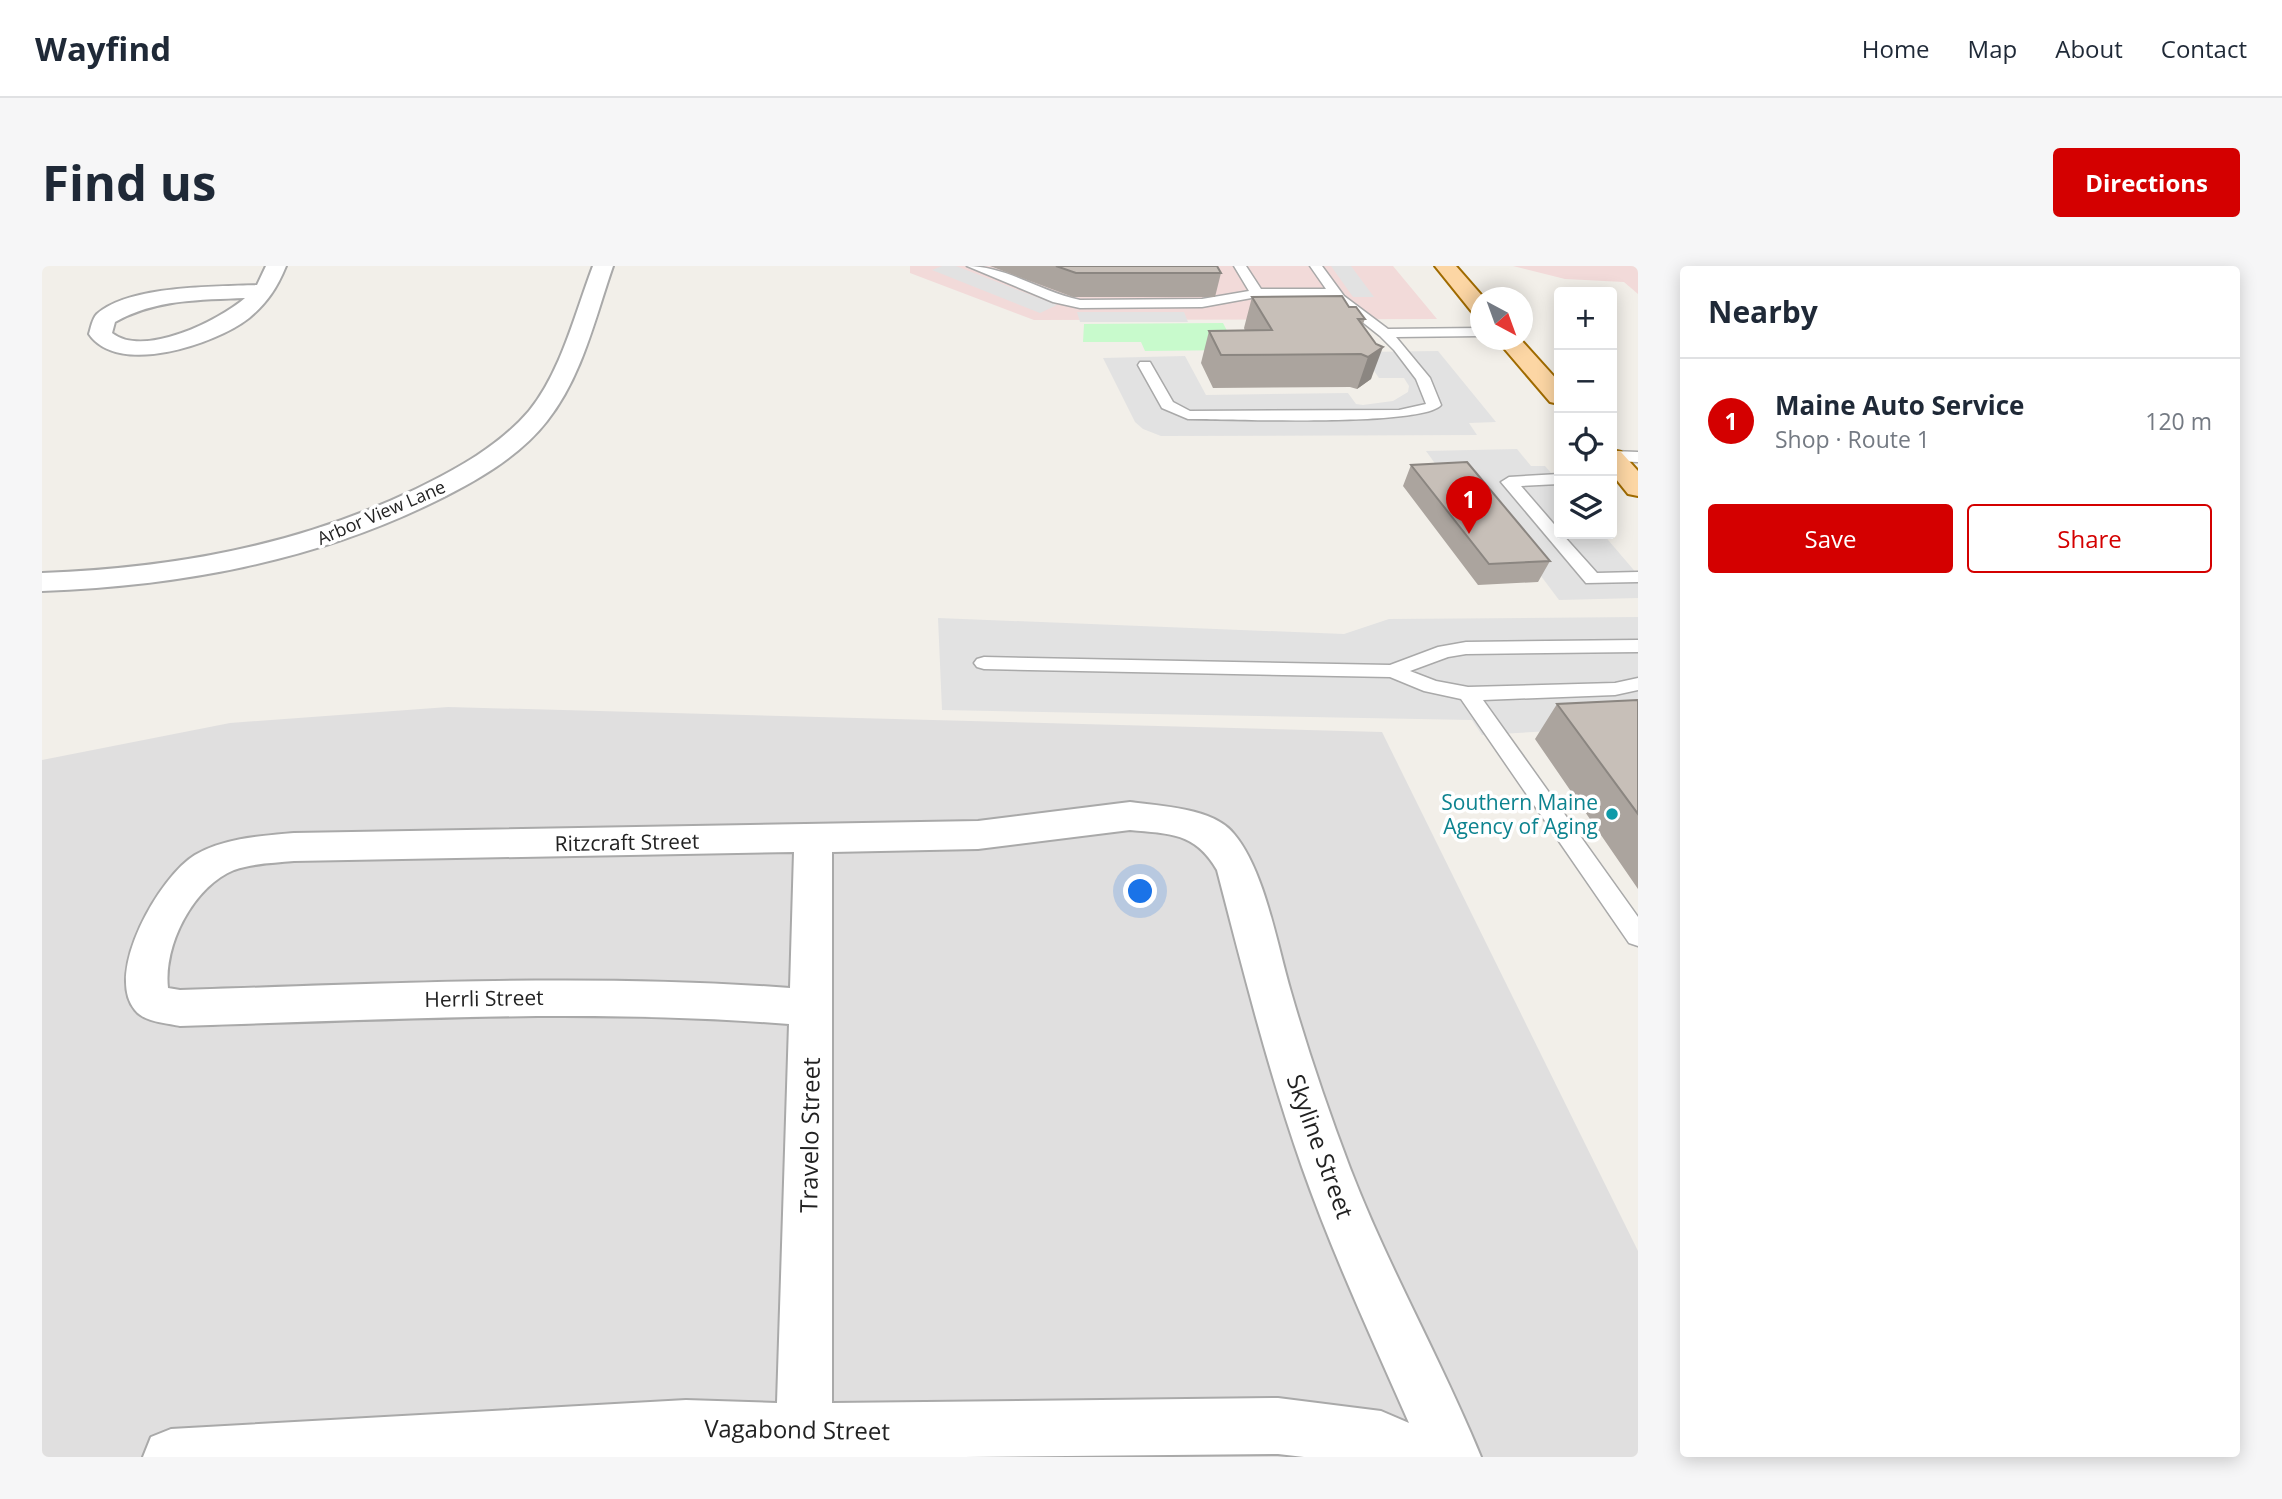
<!DOCTYPE html>
<html lang="en">
<head>
<meta charset="utf-8">
<style>
	body { margin:0; font-family:"Open Sans",sans-serif; background:#f6f6f7; color:#1f2937 }
	.controls { position:absolute; right:21px; top:21px; display:grid; overflow:hidden; border-radius:7px; box-shadow:0 4px 18px #0003 }
	.controls button { width:63px; height:63px; display:grid; place-items:center; padding:0; border:0; border-bottom:2px solid #e0e1e3; background:#fff; color:#1f2937; font:35px sans-serif }
	.compass { position:absolute; left:1428px; top:21px; width:63px; height:63px; border-radius:50%; background:#fff; box-shadow:0 4px 18px #0003; rotate:139deg }
	.you { position:absolute; left:1099px; top:626px; width:24px; height:24px; margin:-18px; border:5px solid #fff; border-radius:50%; background:#1a73e8; box-shadow:0 0 0 10px #1a73e833 }
	.badge { display:grid; place-items:center; width:46px; height:46px; border-radius:50%; background:#d40000; color:#fff; font-size:23px; font-weight:700 }
	.pin { position:absolute; translate:-50% -58px; filter:drop-shadow(0 2px 4px #0008) }
	.pin::after { content:''; position:absolute; top:37px; width:24px; height:21px; background:inherit; clip-path:polygon(0 0,100% 0,50% 100%) }
	.list { margin:0; padding:0; list-style:none }
	h2 { display:flex; justify-content:space-between; align-items:center; height:91px; margin:0; padding:0 28px; font-size:30px }
	h2 small { font-size:23px; font-weight:400; color:#747a83 }
	.list li { display:grid; grid-template-columns:46px 1fr auto; gap:21px; align-items:center; box-sizing:border-box; height:126px; padding:0 28px; border-top:2px solid #e0e1e3 }
	.list b { display:block; font-size:26px; white-space:nowrap }
	.list p { margin:0; font-size:23px; white-space:nowrap; color:#747a83 }
	.list em { font-size:23px; font-style:normal; color:#747a83 }
	.actions { display:flex; gap:14px; padding:21px 28px }
	.actions a { flex:1; padding:16px 0; border:2px solid #d40000; border-radius:7px; text-align:center; font-size:24px; color:#d40000 }
	.actions .main { background:#d40000; color:#fff }
	.icon { flex:none; width:38px; height:38px; fill:none; stroke:currentColor; stroke-width:2; stroke-linecap:round; stroke-linejoin:round }
	.map { position:relative; flex:none; width:1596px; height:1191px; overflow:hidden; border-radius:7px }
	header { display:flex; align-items:center; gap:42px; box-sizing:border-box; height:98px; padding:0 35px; background:#fff; border-bottom:2px solid #e0e1e3 }
	header strong { font-size:33px }
	nav { display:flex; gap:38px; margin-inline-start:auto; font-size:24px }
	.intro { display:flex; align-items:center; justify-content:space-between; box-sizing:border-box; height:168px; padding:0 42px }
	h1 { margin:0; font-size:49px }
	.button { padding:18px 32px; border-radius:7px; background:#d40000; color:#fff; font-size:24px; font-weight:700 }
	main { display:flex; gap:42px; padding:0 42px }
	aside { flex:1; background:#fff; border-radius:7px; box-shadow:0 4px 18px #0003 }
	.map>svg:first-child { display:block }
	.residential { fill:#e0dfdf }
	.commercial { fill:#f2dad9 }
	.park { fill:#c8facc }
	.parking { fill:#e2e2e2 }
	.lines { fill:none; stroke-linecap:round; stroke-linejoin:round }
	.service-casing { stroke:#a9a9a9; stroke-width:3 }
	.minor-casing { stroke:#a9a9a9; stroke-width:4 }
	.primary-casing { stroke:#a06b00; stroke-width:4 }
	.service { fill:#fff; fill-rule:evenodd }
	.minor { fill:#fff; fill-rule:evenodd }
	.primary { fill:#fcd6a4; fill-rule:evenodd }
	.wall { fill:#aba49e }
	.shaded-wall { fill:#8b8681 }
	.building { fill:#c7bfb8; stroke:#8b8681; stroke-width:2 }
	.culture-dot { fill:#0f9aa8; stroke:#fff; stroke-width:2.5 }
	.labels { text-anchor:middle; dominant-baseline:central; stroke-width:7; stroke-linejoin:round; paint-order:stroke }
	.far-street-label { font-size:18px; fill:#222; stroke:#fff }
	.culture-label { font-size:21px; fill:#0d838f; stroke:#fff; text-anchor:end }
	.street-label { font-size:21px; fill:#222; stroke:#fff }
	.near-street-label { font-size:24px; fill:#222; stroke:#fff }
</style>
</head>
<body>
<header>
<strong>Wayfind</strong>
<nav><a>Home</a><a>Map</a><a>About</a><a>Contact</a></nav>
</header>
<div class="intro"><h1>Find us</h1><a class="button">Directions</a></div>
<main>
<div class="map">
<svg width="1596" height="1191" viewBox="0 0 1596 1191">
	<rect width="100%" height="100%" fill="#f2efe9"/>
	<!-- residential -->
	<path class="residential" d="M 406,441 L 1340,466 L 1596,985 L 1596,1191 L 0,1191 L 0,494 L 188,457 Z"/>
	<!-- commercial -->
	<path class="commercial" d="M 868,0 L 1351,0 L 1395,53 L 992,54 L 868,7 Z
		M 1471,0 L 1596,0 L 1596,28 L 1582,16 L 1523,13 Z"/>
	<!-- park -->
	<path class="park" d="M 1181,57 L 1195,84 L 1103,85 L 1099,76 L 1041,76 L 1042,58 Z"/>
	<!-- parking -->
	<path class="parking" d="M 900,0 L 914,0 L 1015,39 L 998,47 L 890,4 Z
		M 1289,0 L 1309,0 L 1332,31 L 1311,31 Z
		M 1035,46 L 1142,46 L 1146,56 L 1038,56 Z
		M 1396,85 L 1454,156 L 1427,157 L 1435,169 L 1119,170 L 1101,163 L 1093,156 L 1061,92 L 1143,90 L 1164,129 L 1306,127 L 1314,138 L 1321,139 L 1351,135 L 1366,126 L 1367,120 L 1362,112 L 1337,112 L 1319,86 Z
		M 1475,183 L 1489,200 L 1503,200 L 1517,216 L 1517,268 L 1561,268 L 1596,309 L 1596,332 L 1517,334 L 1424,210 L 1402,210 L 1384,185 Z
		M 1596,351 L 1596,446 L 1527,464 L 1440,469 L 1430,454 L 900,444 L 896,352 L 1302,368 L 1347,353 Z"/>
	<g class="lines">
		<defs>
			<path id="service" d="M 925,0 C 964,0 1000,26 1038,34 L 1160,33 L 1207,25 L 1192,0 L 1204,0 L 1219,23 L 1284,23 L 1268,0 L 1280,0 L 1302,30 L 1346,63 L 1438,62 L 1438,70 L 1354,71 L 1388,112 L 1399,139 C 1381,161 1185,153 1146,153 L 1120,142 L 1096,99 L 1098,96 L 1108,96 L 1131,136 L 1148,145 L 1357,144 L 1384,138 L 1374,113 L 1352,84 L 1338,70 L 1289,31 L 1215,31 L 1160,41 L 1038,42 L 1011,36 Z
				M 1570,185 L 1596,186 L 1596,196 L 1570,195 Z
				M 1517,208 L 1517,218 L 1479,220 L 1517,264 L 1517,268 L 1520,268 L 1555,307 L 1596,306 L 1596,316 L 1544,317 L 1459,216 L 1467,211 Z
				M 1596,374 L 1596,386 L 1424,388 L 1406,391 L 1368,405 L 1394,415 L 1426,421 L 1573,417 L 1596,412 L 1596,424 L 1573,429 L 1441,434 L 1596,651 L 1596,680 L 1587,677 L 1419,433 L 1382,425 L 1348,411 L 942,403 L 935,401 L 932,397 L 935,393 L 942,391 L 1348,399 L 1396,381 L 1424,376 Z"/>
			<path id="minor" d="M 224,0 L 244,0 C 235,22 225,37 207,52 C 174,78 76,111 47,68 C 49,62 50,53 55,48 C 88,19 173,21 215,19 ZM 203,32 C 176,55 102,92 70,67 L 73,56 C 113,33 158,34 203,32 Z
				M 551,0 L 571,0 C 553,52 540,111 505,155 C 477,191 434,215 394,235 C 270,296 137,320 0,325 L 0,307 C 131,302 255,280 374,223 C 415,203 457,180 487,145 C 519,106 533,47 551,0 Z
				M 1088,536 C 1118,540 1172,542 1192,568 C 1223,605 1235,679 1249,726 C 1266,785 1286,844 1308,902 C 1346,1001 1399,1093 1439,1191 L 1262,1191 L 1236,1188 L 921,1191 L 101,1191 L 109,1171 L 129,1163 L 644,1134 L 735,1137 L 747,758 C 544,742 341,754 138,760 C 124,757 102,756 93,744 C 62,707 118,610 153,589 C 182,572 219,570 252,567 L 936,555 ZM 1088,564 C 1128,568 1153,566 1175,604 C 1201,704 1226,804 1260,901 C 1291,989 1330,1073 1367,1157 L 1339,1145 L 1236,1132 L 790,1137 L 790,586 L 936,583 ZM 752,586 L 748,722 C 545,707 341,718 138,724 L 126,722 C 121,679 152,620 192,604 C 211,597 233,597 252,595 Z"/>
			<path id="primary" d="M 1393,0 L 1414,0 L 1442,32 L 1438,32 L 1438,47 L 1430,46 Z
				M 1455,74 L 1479,74 L 1517,116 L 1517,138 L 1508,136 Z
				M 1570,184 L 1579,186 L 1596,205 L 1596,230 L 1586,228 L 1570,208 Z"/>
		</defs>
		<!-- service casing -->
		<use href="#service" class="service-casing"/>
		<!-- minor casing -->
		<use href="#minor" class="minor-casing"/>
		<!-- primary casing -->
		<use href="#primary" class="primary-casing"/>
		<!-- service -->
		<use href="#service" class="service"/>
		<!-- minor -->
		<use href="#minor" class="minor"/>
		<!-- primary -->
		<use href="#primary" class="primary"/>
	</g>
	<!-- wall -->
	<path class="wall" d="M 948,0 L 1175,0 L 1179,7 L 1173,31 L 1031,31 Z
		M 1210,31 L 1307,41 L 1323,53 L 1320,60 L 1334,78 L 1329,113 L 1315,123 L 1308,121 L 1171,122 L 1159,97 L 1167,65 L 1203,65 L 1202,62 Z
		M 1369,199 L 1508,295 L 1496,316 L 1436,319 L 1361,220 Z
		M 1596,434 L 1596,623 L 1493,473 L 1515,438 Z"/>
	<!-- shaded-wall -->
	<path class="shaded-wall" d="M 1341,81 L 1329,113 L 1315,123 L 1326,91 Z"/>
	<!-- building -->
	<path class="building" d="M 1014,0 L 1175,0 L 1179,7 L 1034,7 Z
		M 1300,30 L 1307,41 L 1314,41 L 1323,53 L 1316,53 L 1334,78 L 1341,81 L 1326,91 L 1319,88 L 1179,89 L 1167,65 L 1230,64 L 1210,31 Z
		M 1425,196 L 1508,295 L 1447,298 L 1369,199 Z
		M 1596,434 L 1596,548 L 1515,438 Z"/>
	<!-- markers -->
	<circle class="culture-dot" cx="1570" cy="548" r="7"/>
	<g class="labels">
		<!-- far-street labels -->
		<g class="far-street-label">
			<text transform="translate(339 246) rotate(-23)">Arbor View Lane</text>
		</g>
		<!-- culture labels -->
		<g class="culture-label">
			<text x="1556" y="536">Southern Maine<tspan x="1556" dy="24">Agency of Aging</tspan></text>
		</g>
		<!-- street labels -->
		<g class="street-label">
			<text transform="translate(585 576) rotate(-1)">Ritzcraft Street</text>
			<text transform="translate(442 732) rotate(-1)">Herrli Street</text>
		</g>
		<!-- near-street labels -->
		<g class="near-street-label">
			<text transform="translate(767 869) rotate(-89)">Travelo Street</text>
			<text transform="translate(1279 880) rotate(70)">Skyline Street</text>
			<text transform="translate(755 1163) rotate(1)">Vagabond Street</text>
		</g>
	</g>
</svg>
<div class="controls">
<button>+</button>
<button>−</button>
<button><svg class="icon" aria-label="locate" viewBox="0 0 24 24"><circle cx="12" cy="12" r="6"/><path d="M12 2v4M12 18v4M2 12h4M18 12h4"/></svg></button>
<button><svg class="icon" aria-label="layers" viewBox="0 0 24 24"><path d="M12 4l9 5-9 5-9-5zM3 14l9 5 9-5"/></svg></button>
</div>
<svg class="compass" viewBox="-18 -18 36 36"><path d="M0-13l5 13h-10z" fill="#e53935"/><path d="M0 13l5-13h-10z" fill="#747a83"/></svg>
<div class="you"></div>
<div class="pin badge" style="left:1427px;top:268px">1</div>
</div>
<aside>
<h2>Nearby<small></small></h2>
<ul class="list">
<li><span class="badge">1</span><div><b>Maine Auto Service</b><p>Shop · Route 1</p></div><em>120 m</em></li>
</ul>
<div class="actions"><a class="main">Save</a><a>Share</a></div>
</aside>
</main>
</body>
</html>
